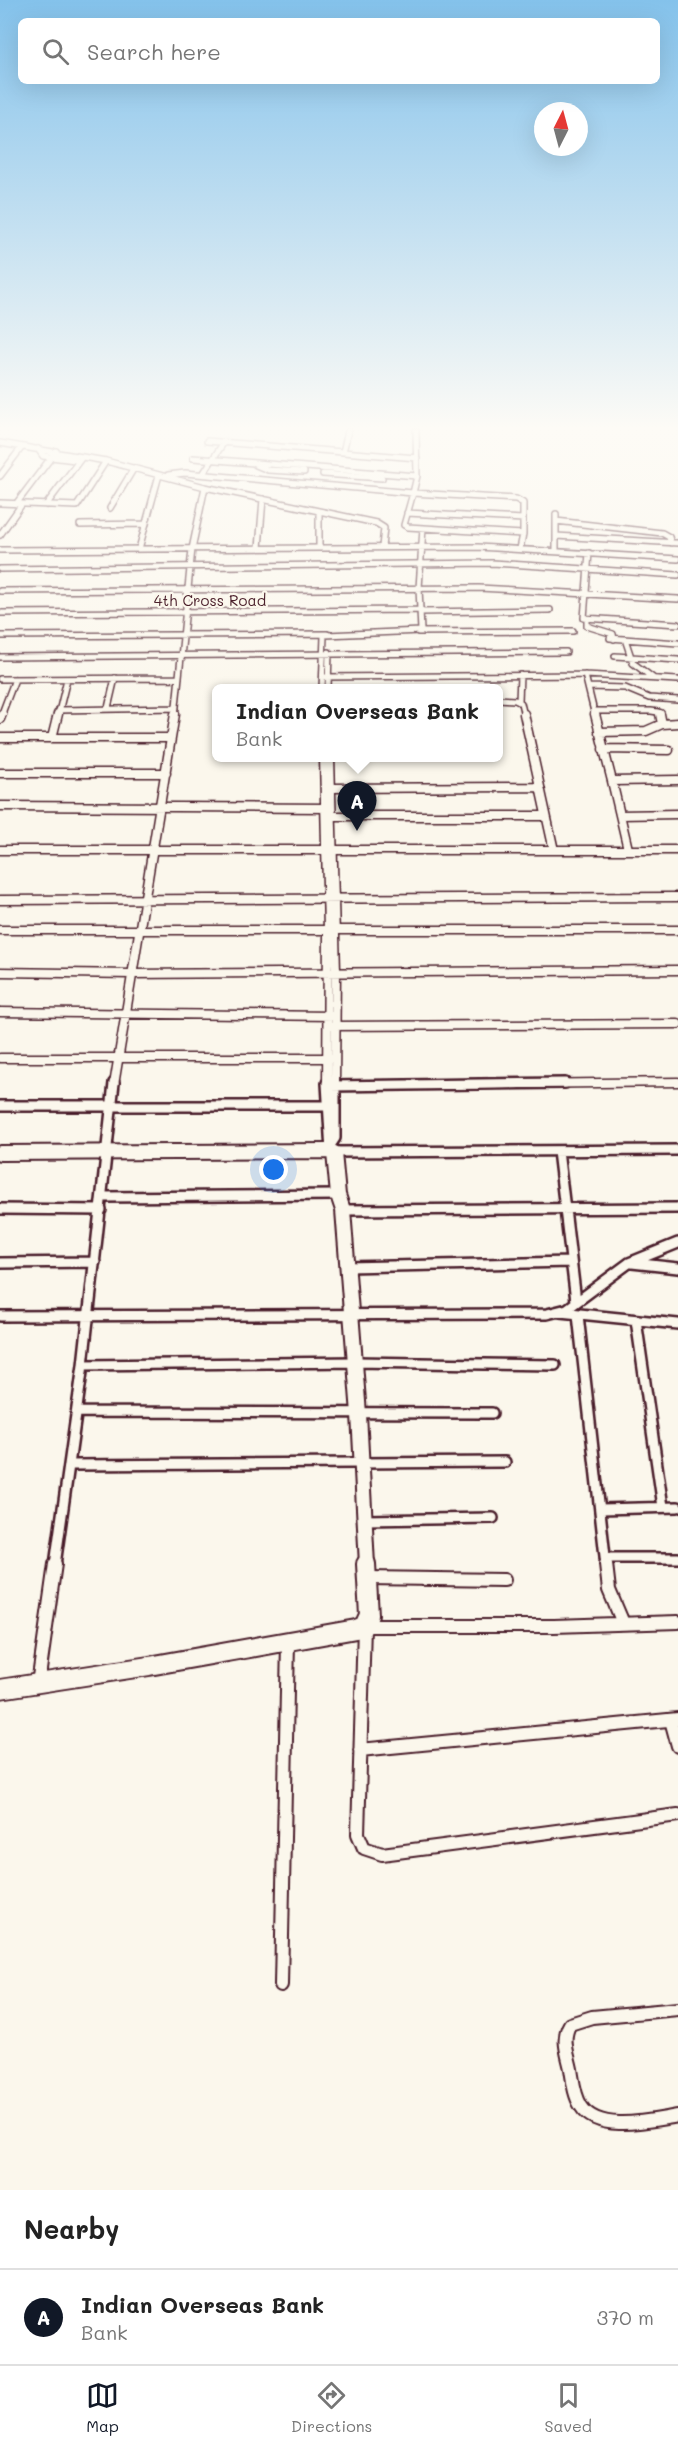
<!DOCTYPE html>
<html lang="en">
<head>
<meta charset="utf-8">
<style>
	body { margin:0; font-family:Mali,sans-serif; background:#f6f6f6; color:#222 }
	.compass { position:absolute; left:534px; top:102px; width:54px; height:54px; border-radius:50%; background:#fff; box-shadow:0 6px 24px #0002; rotate:6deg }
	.you { position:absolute; left:274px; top:1170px; width:21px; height:21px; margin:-15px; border:4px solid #fff; border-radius:50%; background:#1a73e8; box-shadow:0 0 0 9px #1a73e833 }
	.badge { display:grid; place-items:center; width:39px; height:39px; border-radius:50%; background:#111827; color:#fff; font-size:20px; font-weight:700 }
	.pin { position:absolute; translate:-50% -50px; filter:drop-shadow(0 2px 3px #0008) }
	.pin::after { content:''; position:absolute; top:32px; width:21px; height:18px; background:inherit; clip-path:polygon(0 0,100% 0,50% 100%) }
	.popup { position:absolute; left:212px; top:684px; width:291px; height:78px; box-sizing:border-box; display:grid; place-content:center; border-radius:9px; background:#fff; filter:drop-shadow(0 2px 4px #0005); font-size:20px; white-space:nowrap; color:#767676 }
	.popup b { font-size:22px; color:#222 }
	.popup::after { content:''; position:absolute; left:50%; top:100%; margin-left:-12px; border:12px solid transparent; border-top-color:#fff }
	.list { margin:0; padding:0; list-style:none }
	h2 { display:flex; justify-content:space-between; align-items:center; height:78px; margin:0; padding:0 24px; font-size:26px }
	h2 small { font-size:20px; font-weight:400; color:#767676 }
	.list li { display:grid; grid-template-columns:39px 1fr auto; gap:18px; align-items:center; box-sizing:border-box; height:96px; padding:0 24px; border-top:2px solid #e0e0e0 }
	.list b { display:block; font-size:22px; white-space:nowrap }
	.list p { margin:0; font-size:20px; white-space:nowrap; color:#767676 }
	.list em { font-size:20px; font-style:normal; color:#767676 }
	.icon { flex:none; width:33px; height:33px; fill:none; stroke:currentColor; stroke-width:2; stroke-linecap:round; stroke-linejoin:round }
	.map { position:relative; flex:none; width:678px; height:2190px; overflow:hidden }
	.search { position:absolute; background:#fff; box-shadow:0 6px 24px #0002; left:18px; right:18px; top:18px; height:66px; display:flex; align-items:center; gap:15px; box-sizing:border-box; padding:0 21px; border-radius:9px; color:#767676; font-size:22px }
	.sheet { height:174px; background:#fff }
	nav { display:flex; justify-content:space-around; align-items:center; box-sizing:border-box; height:84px; border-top:2px solid #e0e0e0; background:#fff; font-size:16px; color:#767676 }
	nav a { display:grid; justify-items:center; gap:3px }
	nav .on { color:#111827 }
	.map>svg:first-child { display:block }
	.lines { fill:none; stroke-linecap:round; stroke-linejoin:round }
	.street-far3-casing { stroke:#4a1f2b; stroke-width:8 }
	.street-far2-casing { stroke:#4a1f2b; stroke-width:11 }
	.street-far1-casing { stroke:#4a1f2b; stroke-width:14 }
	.street-casing { stroke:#4a1f2b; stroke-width:16 }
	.secondary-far1-casing { stroke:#4a1f2b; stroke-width:18 }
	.secondary-casing { stroke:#4a1f2b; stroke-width:22 }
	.street-far3 { stroke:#fbf7ec; stroke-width:5 }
	.street-far2 { stroke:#fbf7ec; stroke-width:8 }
	.street-far1 { stroke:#fbf7ec; stroke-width:9 }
	.street { stroke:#fbf7ec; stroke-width:12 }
	.secondary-far1 { stroke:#fbf7ec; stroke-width:14 }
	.secondary { stroke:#fbf7ec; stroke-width:18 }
	.labels { text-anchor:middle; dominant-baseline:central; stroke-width:4.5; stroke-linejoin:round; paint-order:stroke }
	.far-street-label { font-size:15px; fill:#4a1f2b; stroke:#fbf7ec }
</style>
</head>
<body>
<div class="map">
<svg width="678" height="2190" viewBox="0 0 678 2190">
	<rect width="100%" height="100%" fill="#fbf7ec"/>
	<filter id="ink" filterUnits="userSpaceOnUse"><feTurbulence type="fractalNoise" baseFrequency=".0167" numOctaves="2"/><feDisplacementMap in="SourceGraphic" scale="12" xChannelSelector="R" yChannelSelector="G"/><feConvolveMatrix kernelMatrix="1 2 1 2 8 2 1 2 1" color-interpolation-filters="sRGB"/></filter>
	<g filter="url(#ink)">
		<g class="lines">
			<defs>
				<path id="street-far3" d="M 207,441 L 417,458
					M 0,443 L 106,461 L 205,487 L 376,523 L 384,528 L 382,547
					M 38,449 L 43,456 L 75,460
					M 343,452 L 348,431
					M 193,458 L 417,476
					M 256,465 L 268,470 L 304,472
					M 203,474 L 224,442
					M 323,474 L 382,478
					M 168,475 L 185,473 L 413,493 L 417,476 L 416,431
					M 0,476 L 22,447
					M 413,493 L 516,499 L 523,503 L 523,534 L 408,527 L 404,525 Z
					M 0,503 L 77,506 L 106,461
					M 16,504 L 56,451
					M 46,505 L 82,457
					M 110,508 L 134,468
					M 319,512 L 319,547
					M 407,513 L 523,519
					M 556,514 L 556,551
					M 556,521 L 662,533 L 669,537 L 671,543
					M 80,525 L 146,524
					M 0,535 L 22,504
					M 556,536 L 678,543
					M 259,548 L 263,499
					M 139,549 L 159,475
					M 520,549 L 523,534
					M 0,550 L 478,547 L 678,559
					M 589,553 L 584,618 L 678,624
					M 0,569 L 492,563 L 678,575
					M 0,591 L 479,588 L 678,599
					M 421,612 L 550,610
					M 0,613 L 421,610
					M 587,619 L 587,626 L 613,634 L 614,639
					M 418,632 L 573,631
					M 326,635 L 421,631 L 419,588 L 423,528
					M 0,636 L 327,634
					M 610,638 L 678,643
					M 625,639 L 633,663 L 653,678
					M 615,656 L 678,660
					M 0,657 L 566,652
					M 585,675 L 595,716
					M 323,677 L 585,675 L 678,680
					M 0,679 L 179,678
					M 588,687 L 625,688 L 649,698 L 678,700
					M 322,688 L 324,636 L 326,635
					M 328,688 L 329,652
					M 498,699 L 515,700 L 521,703 L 524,716
					M 519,701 L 520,675
					M 108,708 L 115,678
					M 59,710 L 176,708
					M 594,711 L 651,711 L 658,712 L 661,716
					M 1,716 L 15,679
					M 58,716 L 67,679
					M 175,716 L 192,549 L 205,487"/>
				<path id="street-far2" d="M 524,714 L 553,846
					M 595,714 L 612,781
					M 0,719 L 2,714
					M 662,724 L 678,723
					M 599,732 L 646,731 L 662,724 L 660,714
					M 0,738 L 170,738
					M 52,738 L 58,714
					M 603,749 L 669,750
					M 324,758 L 328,931 L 327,1085
					M 330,758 L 336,971 L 335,1085
					M 0,773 L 166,773
					M 329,788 L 540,787
					M 0,806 L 329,808
					M 620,815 L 678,814
					M 332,816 L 546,816
					M 628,849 L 612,781 L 678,780
					M 0,850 L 678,850
					M 0,900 L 678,897
					M 0,930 L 678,930
					M 0,972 L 131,974 L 678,970
					M 0,1012 L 333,1016
					M 330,1026 L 678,1024
					M 0,1058 L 332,1058
					M 114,1085 L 175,714
					M 435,1085 L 678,1082"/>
				<path id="street-far1" d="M 327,1083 L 331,1152
					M 331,1086 L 565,1083
					M 0,1106 L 332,1106
					M 331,1144 L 335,1138 L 335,1083
					M 558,1151 L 576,1301
					M 332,1152 L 678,1150
					M 103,1197 L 338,1195
					M 0,1209 L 101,1210
					M 343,1210 L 678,1208
					M 0,1263 L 95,1262
					M 632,1263 L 678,1268
					M 347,1267 L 571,1262
					M 560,1312 L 678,1324
					M 578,1315 L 606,1565
					M 0,1316 L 547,1314 L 567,1309 L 629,1263 L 678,1243
					M 636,1320 L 663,1507
					M 83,1365 L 355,1362 L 555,1365
					M 77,1412 L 492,1413
					M 70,1465 L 505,1462
					M 601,1509 L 678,1507
					M 364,1520 L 493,1518
					M 605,1558 L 678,1558
					M 55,1565 L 83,1365 L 114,1083"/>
				<path id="street" d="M 606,1564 L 609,1590 L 623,1623
					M 367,1578 L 504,1580
					M 678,1622 L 554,1626 L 364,1626 L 358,1834 L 364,1848 L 382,1854 L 678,1815
					M 38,1684 L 55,1564
					M 671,1720 L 678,1746
					M 360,1750 L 678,1719
					M 281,1985 L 288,1642
					M 678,2009 L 592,2017 L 570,2024 C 561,2039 568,2054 571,2069 C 573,2081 574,2095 581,2106 C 598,2134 652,2120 678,2116"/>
				<path id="secondary-far1" d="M 0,1153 L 329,1151 L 334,1153 L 338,1195 L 343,1210 L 359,1414 L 367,1565"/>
				<path id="secondary" d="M 0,1689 L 149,1666 L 356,1629 L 364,1626 L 369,1615 L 366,1564"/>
			</defs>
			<!-- street-far3 casing -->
			<use href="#street-far3" class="street-far3-casing"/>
			<!-- street-far2 casing -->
			<use href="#street-far2" class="street-far2-casing"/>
			<!-- street-far1 casing -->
			<use href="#street-far1" class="street-far1-casing"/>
			<!-- street casing -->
			<use href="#street" class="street-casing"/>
			<!-- secondary-far1 casing -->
			<use href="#secondary-far1" class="secondary-far1-casing"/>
			<!-- secondary casing -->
			<use href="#secondary" class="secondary-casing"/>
			<!-- street-far3 -->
			<use href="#street-far3" class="street-far3"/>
			<!-- street-far2 -->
			<use href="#street-far2" class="street-far2"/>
			<!-- street-far1 -->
			<use href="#street-far1" class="street-far1"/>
			<!-- street -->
			<use href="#street" class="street"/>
			<!-- secondary-far1 -->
			<use href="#secondary-far1" class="secondary-far1"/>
			<!-- secondary -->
			<use href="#secondary" class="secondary"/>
		</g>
	</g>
	<!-- sky -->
	<linearGradient id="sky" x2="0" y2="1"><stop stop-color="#84c2eb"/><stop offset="0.58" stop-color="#fdfbf6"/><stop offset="1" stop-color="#fdfbf6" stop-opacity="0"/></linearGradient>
	<rect width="678" height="738" fill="url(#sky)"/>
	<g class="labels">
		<!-- far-street labels -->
		<g class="far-street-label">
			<text x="210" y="600">4th Cross Road</text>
		</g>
	</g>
</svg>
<svg class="compass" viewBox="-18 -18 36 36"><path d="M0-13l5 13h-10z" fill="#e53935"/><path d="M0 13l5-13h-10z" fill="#767676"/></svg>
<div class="you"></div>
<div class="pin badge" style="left:357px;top:831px">A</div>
<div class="popup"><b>Indian Overseas Bank</b>Bank</div>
<div class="search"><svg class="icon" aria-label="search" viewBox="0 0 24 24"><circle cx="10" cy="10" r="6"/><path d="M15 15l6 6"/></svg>Search here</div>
</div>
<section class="sheet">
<h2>Nearby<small></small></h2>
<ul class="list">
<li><span class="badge">A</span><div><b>Indian Overseas Bank</b><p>Bank</p></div><em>370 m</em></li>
</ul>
</section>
<nav>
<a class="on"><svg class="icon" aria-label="map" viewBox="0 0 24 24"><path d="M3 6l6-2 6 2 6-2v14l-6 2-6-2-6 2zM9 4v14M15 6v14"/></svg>Map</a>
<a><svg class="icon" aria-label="directions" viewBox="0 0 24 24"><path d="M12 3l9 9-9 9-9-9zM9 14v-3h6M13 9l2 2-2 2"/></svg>Directions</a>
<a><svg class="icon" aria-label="saved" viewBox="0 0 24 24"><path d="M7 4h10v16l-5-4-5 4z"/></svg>Saved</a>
</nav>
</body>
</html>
